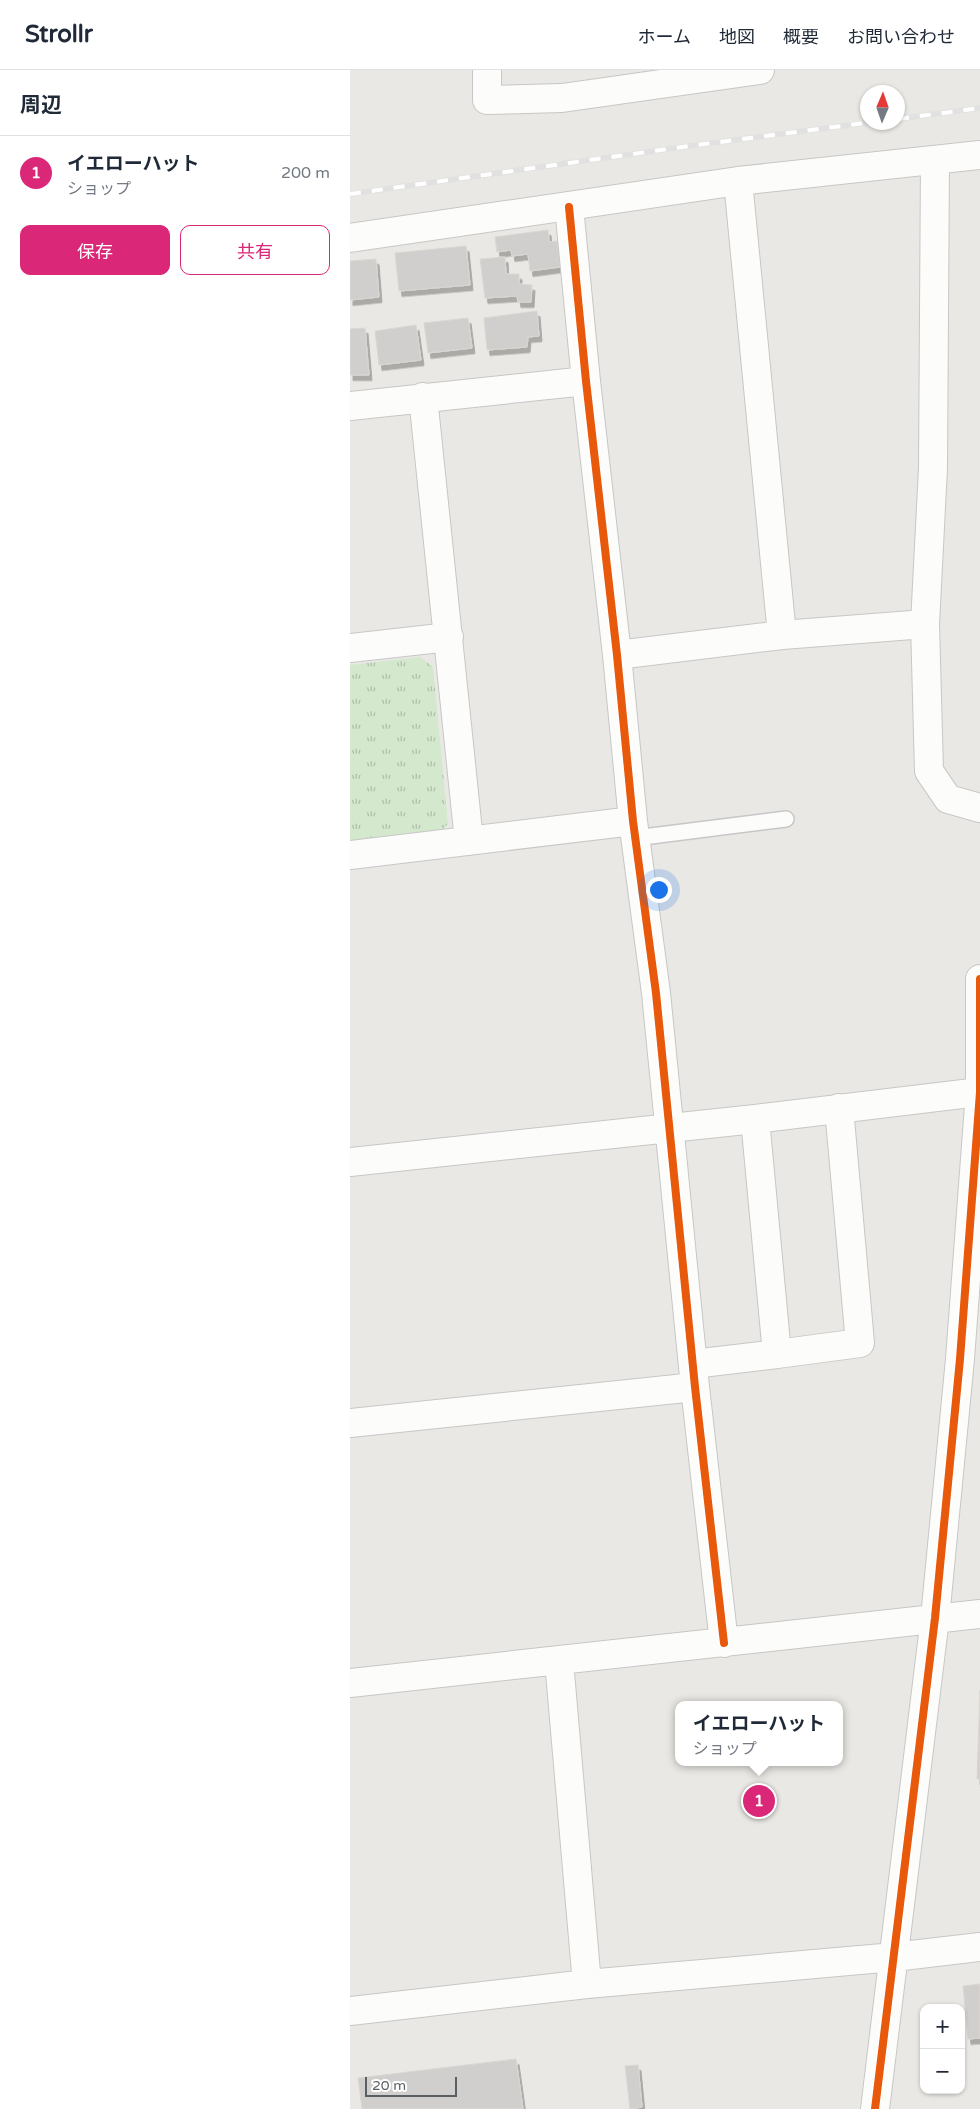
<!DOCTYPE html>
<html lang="ja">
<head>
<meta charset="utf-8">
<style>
	body { margin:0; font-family:"Varela Round","Noto Sans JP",sans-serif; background:#f2f2f3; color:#1f2937 }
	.controls { position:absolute; right:15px; bottom:15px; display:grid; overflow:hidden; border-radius:10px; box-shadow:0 1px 4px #0004 }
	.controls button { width:45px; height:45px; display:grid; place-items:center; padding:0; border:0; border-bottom:1px solid #e0e1e3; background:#fff; color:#1f2937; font:25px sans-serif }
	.compass { position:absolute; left:510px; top:15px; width:45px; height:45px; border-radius:50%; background:#fff; box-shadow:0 1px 4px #0004; rotate:2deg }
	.scale { position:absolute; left:15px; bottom:12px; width:92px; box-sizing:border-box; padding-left:5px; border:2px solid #595f63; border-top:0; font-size:14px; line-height:18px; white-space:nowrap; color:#595f63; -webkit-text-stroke:4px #fff; paint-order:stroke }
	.you { position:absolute; left:308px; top:819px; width:18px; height:18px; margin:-12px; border:4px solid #fff; border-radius:50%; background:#1a73e8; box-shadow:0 0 0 8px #1a73e833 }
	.badge { display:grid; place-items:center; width:32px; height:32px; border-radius:50%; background:#db2777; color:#fff; font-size:16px; font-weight:700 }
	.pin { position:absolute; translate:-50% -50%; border:2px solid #fff; box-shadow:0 1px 5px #0006 }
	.popup { position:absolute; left:325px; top:1631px; width:168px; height:65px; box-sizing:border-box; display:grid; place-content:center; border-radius:10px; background:#fff; filter:drop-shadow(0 1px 4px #0005); font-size:16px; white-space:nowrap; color:#747a83 }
	.popup b { font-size:19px; color:#1f2937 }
	.popup::after { content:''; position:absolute; left:50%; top:100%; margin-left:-10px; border:10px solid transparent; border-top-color:#fff }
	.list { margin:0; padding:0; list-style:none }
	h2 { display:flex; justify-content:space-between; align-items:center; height:65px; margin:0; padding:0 20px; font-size:21px }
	h2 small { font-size:16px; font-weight:400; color:#747a83 }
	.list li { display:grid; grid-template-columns:32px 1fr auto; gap:15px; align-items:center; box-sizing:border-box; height:75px; padding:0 20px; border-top:1px solid #e0e1e3 }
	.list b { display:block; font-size:19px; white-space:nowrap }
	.list p { margin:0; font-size:16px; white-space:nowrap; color:#747a83 }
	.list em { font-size:16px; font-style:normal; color:#747a83 }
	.actions { display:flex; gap:10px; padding:15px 20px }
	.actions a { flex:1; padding:11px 0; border:1px solid #db2777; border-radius:10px; text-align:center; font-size:18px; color:#db2777 }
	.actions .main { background:#db2777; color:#fff }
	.map { position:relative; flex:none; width:630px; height:2039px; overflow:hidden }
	header { display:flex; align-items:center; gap:30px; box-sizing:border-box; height:70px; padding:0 25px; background:#fff; border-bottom:1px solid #e0e1e3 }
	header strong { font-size:24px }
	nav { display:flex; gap:28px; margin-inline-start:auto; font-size:18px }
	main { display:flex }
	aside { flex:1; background:#fff }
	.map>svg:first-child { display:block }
	.grass { fill:url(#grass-tufts) }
	.building { fill:#d1cfcd; stroke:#dad7d3; filter:url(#shadow) }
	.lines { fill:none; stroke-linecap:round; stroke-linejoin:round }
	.service-casing { stroke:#c7c7c7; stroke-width:18 }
	.minor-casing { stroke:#c7c7c7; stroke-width:30 }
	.tertiary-casing { stroke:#c7c7c7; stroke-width:30 }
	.service { stroke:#fcfcfb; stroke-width:15 }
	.minor { stroke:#fcfcfb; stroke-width:28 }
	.tertiary { stroke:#fcfcfb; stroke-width:28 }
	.rail-casing { stroke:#e2e1e1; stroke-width:5.5 }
	.rail { stroke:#fff; stroke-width:4; stroke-dasharray:11; stroke-linecap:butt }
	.cycleway-casing { stroke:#fff; stroke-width:11 }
	.cycleway { stroke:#e8590c; stroke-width:8 }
</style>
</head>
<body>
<header>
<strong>Strollr</strong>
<nav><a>ホーム</a><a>地図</a><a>概要</a><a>お問い合わせ</a></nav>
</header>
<main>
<aside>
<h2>周辺<small></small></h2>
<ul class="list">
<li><span class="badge">1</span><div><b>イエローハット</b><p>ショップ</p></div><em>200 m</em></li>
</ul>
<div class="actions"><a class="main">保存</a><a>共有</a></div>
</aside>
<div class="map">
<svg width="630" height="2039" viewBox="0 0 630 2039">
	<defs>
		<pattern id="grass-tufts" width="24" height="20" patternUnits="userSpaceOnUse" patternTransform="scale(1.25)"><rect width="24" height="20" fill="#d3e8cd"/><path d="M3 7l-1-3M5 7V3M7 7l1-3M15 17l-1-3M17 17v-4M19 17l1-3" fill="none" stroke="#aebfaa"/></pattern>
		<filter id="shadow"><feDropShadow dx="3" dy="5.5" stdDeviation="0" flood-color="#0004"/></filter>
	</defs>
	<rect width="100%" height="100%" fill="#eae8e4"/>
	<!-- grass -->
	<path class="grass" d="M 70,587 L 83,597 L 98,754 L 90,762 L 0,772 L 0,595 Z"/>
	<!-- building -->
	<path class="building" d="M 198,160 L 199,172 L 207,171 L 210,197 L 180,201 L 178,184 L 162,186 L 161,180 L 147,182 L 145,167 Z
		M 116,176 L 120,215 L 49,221 L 45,183 Z
		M 155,187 L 156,204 L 169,204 L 169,214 L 182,215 L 181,232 L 168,232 L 167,226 L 135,228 L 130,189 Z
		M 26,189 L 29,227 L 0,230 L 0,191 Z
		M 187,241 L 189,266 L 178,267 L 177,277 L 137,280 L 134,248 Z
		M 118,248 L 122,278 L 78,283 L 74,253 Z
		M 66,255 L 71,290 L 29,295 L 25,261 Z
		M 15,258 L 19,305 L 0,305 L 0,259 Z
		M 630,1620 L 630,1708 L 627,1709 Z
		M 630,1914 L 630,1968 L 618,1969 L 613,1916 Z
		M 166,1989 L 173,2039 L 12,2039 L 8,2008 Z
		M 288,1995 L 292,2037 L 280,2039 L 275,1996 Z"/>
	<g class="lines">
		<defs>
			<path id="service" d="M 285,768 L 436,749"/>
			<path id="minor" d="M 137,0 L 137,30 L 212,28 L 410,0
				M 585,90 L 583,398 L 575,554 L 579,701 L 598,729 L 630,738
				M 388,111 L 432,565
				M 219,137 L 236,311 L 267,585 L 283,751 L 306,923 L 345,1317 L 374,1573
				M 0,168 L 388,111 L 630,85
				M 73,327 L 119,771
				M 0,336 L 236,311
				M 0,578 L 99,567
				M 267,585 L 432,565 L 575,554
				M 0,785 L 283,751
				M 405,1049 L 427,1284 L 510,1273 L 489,1038
				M 0,1092 L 405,1049 L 630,1022
				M 343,1294 L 427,1284
				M 0,1353 L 345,1317
				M 209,1591 L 237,1914
				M 0,1613 L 630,1544"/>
			<path id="tertiary" d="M 0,1941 L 237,1914 L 544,1887 L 630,1877
				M 525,2039 L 585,1548 L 610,1289 L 630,1022 L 630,909"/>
		</defs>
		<!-- service casing -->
		<use href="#service" class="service-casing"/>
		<!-- minor casing -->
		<use href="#minor" class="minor-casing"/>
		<!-- tertiary casing -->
		<use href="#tertiary" class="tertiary-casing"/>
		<!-- service -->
		<use href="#service" class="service"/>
		<!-- minor -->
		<use href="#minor" class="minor"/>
		<!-- tertiary -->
		<use href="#tertiary" class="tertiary"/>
		<defs>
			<path id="rail" d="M 548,49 L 630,38
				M 0,124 L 332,77 L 522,52"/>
		</defs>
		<!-- rail casing -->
		<use href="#rail" class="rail-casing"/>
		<!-- rail -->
		<use href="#rail" class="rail"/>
		<defs>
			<path id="cycleway" d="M 219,137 L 236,311 L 267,585 L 283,751 L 306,923 L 345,1317 L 374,1573
				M 525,2039 L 585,1548 L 610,1289 L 630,1022 L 630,909"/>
		</defs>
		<!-- cycleway casing -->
		<use href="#cycleway" class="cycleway-casing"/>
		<!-- cycleway -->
		<use href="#cycleway" class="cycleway"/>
	</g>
</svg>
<div class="controls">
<button>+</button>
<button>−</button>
</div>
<svg class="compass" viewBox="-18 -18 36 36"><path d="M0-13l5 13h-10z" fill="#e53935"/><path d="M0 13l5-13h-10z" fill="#747a83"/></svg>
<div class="scale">20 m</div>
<div class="you"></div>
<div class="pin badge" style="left:409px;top:1731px">1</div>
<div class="popup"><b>イエローハット</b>ショップ</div>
</div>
</main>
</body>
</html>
